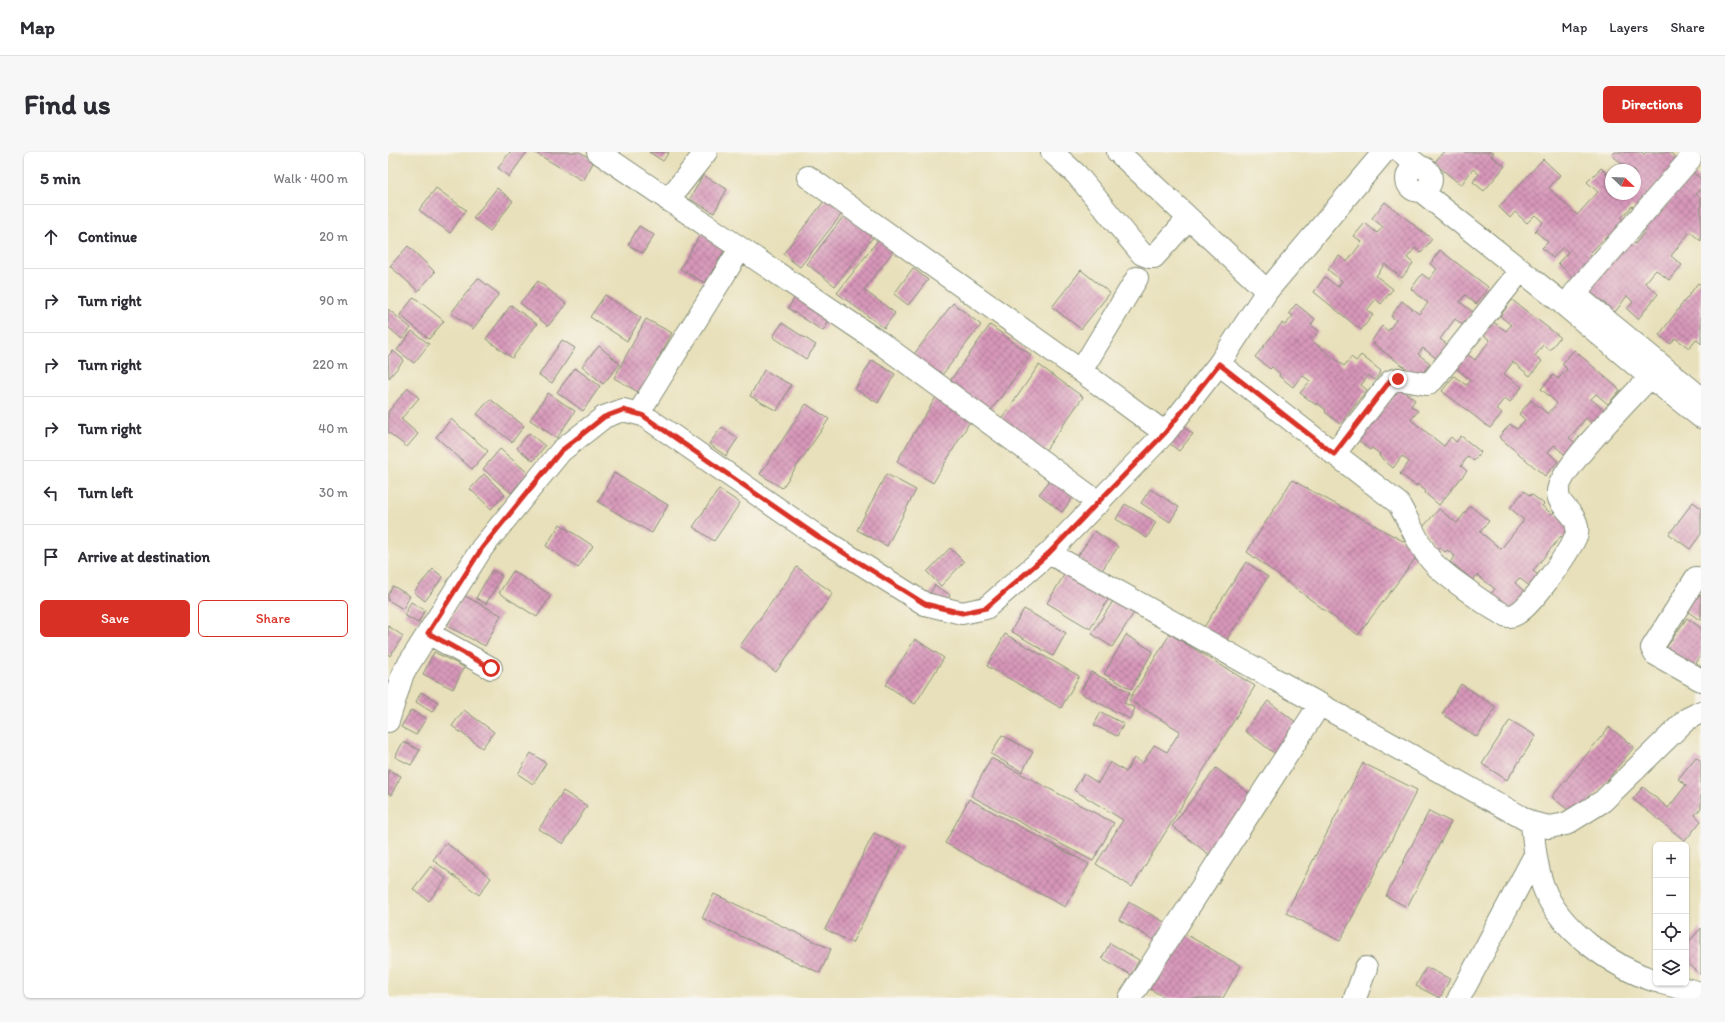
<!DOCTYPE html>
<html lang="en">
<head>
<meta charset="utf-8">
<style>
	body { margin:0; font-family:Itim,sans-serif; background:#f7f7f7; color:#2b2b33 }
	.controls { position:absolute; right:12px; bottom:12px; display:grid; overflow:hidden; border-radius:6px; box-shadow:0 1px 3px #0004 }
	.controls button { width:36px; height:36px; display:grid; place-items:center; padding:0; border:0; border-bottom:1px solid #e1e1e2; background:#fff; color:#2b2b33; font:20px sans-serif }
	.compass { position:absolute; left:1217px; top:12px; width:36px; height:36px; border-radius:50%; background:#fff; box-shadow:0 1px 3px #0004; rotate:113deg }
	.stop { position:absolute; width:12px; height:12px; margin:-9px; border:3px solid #d93025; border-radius:50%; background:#fff }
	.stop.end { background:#d93025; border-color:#fff; box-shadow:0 1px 4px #0008 }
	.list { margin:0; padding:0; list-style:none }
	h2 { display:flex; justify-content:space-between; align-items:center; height:52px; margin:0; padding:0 16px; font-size:17px }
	h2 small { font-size:13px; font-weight:400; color:#7c7c81 }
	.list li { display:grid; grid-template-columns:26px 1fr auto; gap:12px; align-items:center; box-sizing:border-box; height:64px; padding:0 16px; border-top:1px solid #e1e1e2 }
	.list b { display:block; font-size:15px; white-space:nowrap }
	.list em { font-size:13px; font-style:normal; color:#7c7c81 }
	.actions { display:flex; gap:8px; padding:12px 16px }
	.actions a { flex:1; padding:9px 0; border:1px solid #d93025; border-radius:6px; text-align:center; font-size:14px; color:#d93025 }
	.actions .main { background:#d93025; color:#fff }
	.icon { flex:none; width:22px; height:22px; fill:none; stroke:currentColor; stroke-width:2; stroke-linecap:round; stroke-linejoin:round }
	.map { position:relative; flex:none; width:1313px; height:846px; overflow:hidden; border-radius:6px }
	header { display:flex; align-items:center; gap:24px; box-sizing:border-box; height:56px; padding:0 20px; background:#fff; border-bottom:1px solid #e1e1e2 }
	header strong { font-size:19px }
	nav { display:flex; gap:22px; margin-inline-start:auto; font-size:14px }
	.intro { display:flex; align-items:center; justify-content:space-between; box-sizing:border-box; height:96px; padding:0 24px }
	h1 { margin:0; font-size:28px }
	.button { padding:10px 18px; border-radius:6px; background:#d93025; color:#fff; font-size:14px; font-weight:700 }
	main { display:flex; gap:24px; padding:0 24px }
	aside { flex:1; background:#fff; border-radius:6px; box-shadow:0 1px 3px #0004 }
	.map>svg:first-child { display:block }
	.building { fill:url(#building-cross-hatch) }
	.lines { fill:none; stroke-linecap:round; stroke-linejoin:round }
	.minor-casing { stroke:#848e77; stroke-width:24 }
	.minor { stroke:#fff; stroke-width:22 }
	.route { stroke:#d93025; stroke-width:5 }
</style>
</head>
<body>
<header>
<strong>Map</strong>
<nav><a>Map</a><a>Layers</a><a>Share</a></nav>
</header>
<div class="intro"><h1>Find us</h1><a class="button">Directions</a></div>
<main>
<aside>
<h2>5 min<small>Walk · 400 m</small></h2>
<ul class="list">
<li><svg class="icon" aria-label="ahead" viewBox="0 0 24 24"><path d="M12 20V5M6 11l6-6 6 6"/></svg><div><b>Continue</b></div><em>20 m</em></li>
<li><svg class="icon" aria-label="right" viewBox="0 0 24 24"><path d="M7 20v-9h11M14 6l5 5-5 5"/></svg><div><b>Turn right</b></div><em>90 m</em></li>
<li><svg class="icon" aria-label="right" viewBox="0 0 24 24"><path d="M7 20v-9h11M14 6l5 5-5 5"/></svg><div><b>Turn right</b></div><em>220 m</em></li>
<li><svg class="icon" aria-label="right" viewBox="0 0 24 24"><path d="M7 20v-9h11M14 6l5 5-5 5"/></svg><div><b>Turn right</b></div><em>40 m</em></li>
<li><svg class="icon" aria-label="left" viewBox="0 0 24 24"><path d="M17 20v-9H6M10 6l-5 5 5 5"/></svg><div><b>Turn left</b></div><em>30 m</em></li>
<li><svg class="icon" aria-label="arrive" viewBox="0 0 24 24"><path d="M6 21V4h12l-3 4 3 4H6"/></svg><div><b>Arrive at destination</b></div></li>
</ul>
<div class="actions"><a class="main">Save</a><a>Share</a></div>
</aside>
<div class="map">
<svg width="1313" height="846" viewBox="0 0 1313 846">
	<defs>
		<pattern id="building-cross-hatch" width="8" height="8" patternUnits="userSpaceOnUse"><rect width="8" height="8" fill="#d796b9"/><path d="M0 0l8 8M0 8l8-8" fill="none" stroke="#ae7c97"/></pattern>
	</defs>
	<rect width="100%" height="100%" fill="#f7f3e8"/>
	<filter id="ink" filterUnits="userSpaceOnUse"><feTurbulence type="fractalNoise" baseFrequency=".025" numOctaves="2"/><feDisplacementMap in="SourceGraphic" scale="8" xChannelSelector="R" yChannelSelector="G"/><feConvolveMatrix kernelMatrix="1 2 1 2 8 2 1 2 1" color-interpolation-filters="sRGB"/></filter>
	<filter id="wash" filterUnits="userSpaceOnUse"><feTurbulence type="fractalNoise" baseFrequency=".012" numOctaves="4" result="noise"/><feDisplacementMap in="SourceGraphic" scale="16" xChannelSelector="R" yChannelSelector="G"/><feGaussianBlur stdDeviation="0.9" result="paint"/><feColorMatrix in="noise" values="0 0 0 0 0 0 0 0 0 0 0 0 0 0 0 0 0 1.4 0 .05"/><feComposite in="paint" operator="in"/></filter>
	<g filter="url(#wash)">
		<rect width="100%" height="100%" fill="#e8e0ba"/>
		<g id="blocks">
			<!-- building -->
			<path class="building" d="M 122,0 L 139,0 L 121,25 L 110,16 Z
				M 146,0 L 192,0 L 206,9 L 195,29 Z
				M 261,0 L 281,0 L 275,9 Z
				M 1055,0 L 1106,0 L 1103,4 L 1117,14 L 1096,39 L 1085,30 L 1091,22 L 1085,17 L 1073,33 L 1046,11 Z
				M 1227,0 L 1254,0 L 1256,2 L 1258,0 L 1282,0 L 1294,11 L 1250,59 L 1244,54 L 1233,66 L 1239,72 L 1222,89 L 1218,85 L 1201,102 L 1206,107 L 1187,127 L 1170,111 L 1180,100 L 1175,95 L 1165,106 L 1154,96 L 1160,90 L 1147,79 L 1155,70 L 1147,63 L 1139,71 L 1127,60 L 1122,66 L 1111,55 L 1155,7 L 1172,23 L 1161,36 L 1189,63 L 1210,40 L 1199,30 L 1213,16 L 1223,25 L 1223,42 L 1247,42 L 1247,18 L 1234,18 L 1237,15 L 1224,3 Z
				M 1299,16 L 1313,27 L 1313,36 L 1308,42 L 1313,46 L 1313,89 L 1302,80 L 1283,104 L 1294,113 L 1281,128 L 1268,118 L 1257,131 L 1270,142 L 1250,167 L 1239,157 L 1245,150 L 1239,144 L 1227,160 L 1200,138 L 1241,87 L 1247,92 L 1258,79 L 1252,74 L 1267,56 L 1272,60 L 1287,41 Z
				M 315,23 L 339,37 L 326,61 L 302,47 Z
				M 48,36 L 78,58 L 62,81 L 31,58 Z
				M 109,36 L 125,49 L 102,79 L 85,66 Z
				M 440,44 L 457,58 L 412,115 L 395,102 Z
				M 997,50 L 1044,87 L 1033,101 L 1027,96 L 1019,106 L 1025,111 L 1014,126 L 997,112 L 988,124 L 1005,137 L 993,152 L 988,147 L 979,158 L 985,163 L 973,178 L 926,140 L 937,125 L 950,135 L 954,129 L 940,118 L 951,104 L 959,110 L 974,90 L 966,84 L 977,71 L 989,81 L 995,75 L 984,66 Z
				M 458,61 L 486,84 L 447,134 L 419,112 Z
				M 251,74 L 266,83 L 255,101 L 240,93 Z
				M 313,81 L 338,96 L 317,131 L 292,117 Z
				M 491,87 L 506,98 L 476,138 L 507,161 L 496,176 L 449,141 Z
				M 20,94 L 47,120 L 30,139 L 2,114 Z
				M 1052,98 L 1100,135 L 1088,152 L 1077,143 L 1072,150 L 1085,160 L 1075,173 L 1067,167 L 1052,187 L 1060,193 L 1049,207 L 1035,196 L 1030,202 L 1042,211 L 1031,226 L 983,190 L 994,174 L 1000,179 L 1008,168 L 1003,164 L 1014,149 L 1031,162 L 1040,151 L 1023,137 L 1034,122 L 1041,127 L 1049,117 L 1042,112 Z
				M 525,116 L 540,128 L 520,153 L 506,142 Z
				M 693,118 L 722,141 L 693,177 L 664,155 Z
				M 90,126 L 111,142 L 85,177 L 63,161 Z
				M 150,129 L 178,152 L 160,174 L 132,151 Z
				M 1310,131 L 1313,133 L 1313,192 L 1308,187 L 1301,196 L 1287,186 L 1283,192 L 1271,183 Z
				M 217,143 L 253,166 L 239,189 L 202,165 Z
				M 408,144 L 443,166 L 435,179 L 400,156 Z
				M 26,145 L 56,169 L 41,187 L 12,163 Z
				M 1124,148 L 1172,185 L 1162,198 L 1155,193 L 1147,204 L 1154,209 L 1142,224 L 1125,210 L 1116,222 L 1134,235 L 1122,250 L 1117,246 L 1108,257 L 1114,261 L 1102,276 L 1054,239 L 1066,224 L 1078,233 L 1082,228 L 1068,216 L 1079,202 L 1087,208 L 1102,188 L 1094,182 L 1104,169 L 1118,179 L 1123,173 L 1112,164 Z
				M 565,151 L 593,173 L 551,227 L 523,206 Z
				M 908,152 L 927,167 L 923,173 L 931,179 L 923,188 L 956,214 L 963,205 L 968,209 L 973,203 L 993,219 L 987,228 L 981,223 L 973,233 L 979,238 L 952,272 L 937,260 L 938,258 L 929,251 L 928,253 L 912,241 L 922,229 L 914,223 L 905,235 L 891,224 L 892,222 L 884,215 L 882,217 L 867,205 L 894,171 L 897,173 L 905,164 L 901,161 Z
				M 123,153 L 149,172 L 124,206 L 98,187 Z
				M 0,157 L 23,176 L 14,187 L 0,175 Z
				M 258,167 L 284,181 L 252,241 L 226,226 Z
				M 394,171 L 428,193 L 418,207 L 385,185 Z
				M 602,173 L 643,203 L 599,264 L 558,235 Z
				M 24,179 L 41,192 L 26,211 L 9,198 Z
				M 174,188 L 187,196 L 164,231 L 151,223 Z
				M 211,194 L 232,212 L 215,232 L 194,214 Z
				M 1186,198 L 1232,238 L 1220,252 L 1208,242 L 1203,247 L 1217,259 L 1205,273 L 1198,266 L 1181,286 L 1189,292 L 1178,304 L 1166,293 L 1160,300 L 1170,309 L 1157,324 L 1111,285 L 1122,272 L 1129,277 L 1137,268 L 1131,262 L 1143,248 L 1160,262 L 1169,251 L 1153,237 L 1165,223 L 1170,227 L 1179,217 L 1174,212 Z
				M 5,199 L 16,208 L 1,226 L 0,204 Z
				M 484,208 L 507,222 L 490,251 L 467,237 Z
				M 651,213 L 695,245 L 654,303 L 610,272 Z
				M 187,216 L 212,234 L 195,259 L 169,240 Z
				M 376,218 L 403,233 L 389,259 L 362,244 Z
				M 1008,233 L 1027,248 L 1023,254 L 1030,259 L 1023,268 L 1056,294 L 1063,285 L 1068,290 L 1073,284 L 1093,300 L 1086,309 L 1080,304 L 1073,314 L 1079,319 L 1051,353 L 1037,341 L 1038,339 L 1029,332 L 1028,334 L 1012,322 L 1021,310 L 1014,304 L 1005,316 L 991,304 L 992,302 L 984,296 L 982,298 L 967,285 L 994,251 L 997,254 L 1005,245 Z
				M 20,236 L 31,246 L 13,267 L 30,282 L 19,295 L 0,280 L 0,260 Z
				M 160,241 L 187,259 L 169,286 L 142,268 Z
				M 548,245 L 584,266 L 545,331 L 509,309 Z
				M 102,247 L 136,274 L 124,290 L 89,262 Z
				M 418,252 L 441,267 L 394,336 L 372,322 Z
				M 63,267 L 100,299 L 84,317 L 48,285 Z
				M 795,274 L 805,282 L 791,299 L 781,291 Z
				M 334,275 L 350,286 L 338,304 L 321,292 Z
				M 141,281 L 157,294 L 145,309 L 129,296 Z
				M 112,297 L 140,321 L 123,341 L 95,317 Z
				M 226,321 L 280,353 L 264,381 L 210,350 Z
				M 96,322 L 117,343 L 103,357 L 82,337 Z
				M 498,322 L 528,338 L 499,394 L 469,378 Z
				M 664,326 L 686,344 L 674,360 L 651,342 Z
				M 904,328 L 1033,399 L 970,483 L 859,400 Z
				M 331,337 L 352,351 L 326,389 L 305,375 Z
				M 762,337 L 791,355 L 782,370 L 753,351 Z
				M 1136,339 L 1142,344 L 1143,342 L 1156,352 L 1154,354 L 1164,362 L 1166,360 L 1188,378 L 1180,389 L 1173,384 L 1145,419 L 1152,424 L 1143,435 L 1131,426 L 1127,431 L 1138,441 L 1124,459 L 1103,442 L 1107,437 L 1089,423 L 1085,428 L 1062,410 L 1067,404 L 1059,398 L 1057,400 L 1051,395 L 1048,399 L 1035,375 L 1051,357 L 1069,371 L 1082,354 L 1101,369 L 1092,380 L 1113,397 L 1136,368 L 1122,356 Z
				M 1305,350 L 1313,356 L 1313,382 L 1302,397 L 1281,382 Z
				M 737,352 L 768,370 L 759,386 L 728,367 Z
				M 172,372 L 205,394 L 190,416 L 158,394 Z
				M 707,379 L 730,395 L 712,421 L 689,405 Z
				M 562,396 L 576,410 L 553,434 L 539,420 Z
				M 858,410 L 880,425 L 837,490 L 816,475 Z
				M 409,415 L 445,441 L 388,520 L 352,494 Z
				M 681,415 L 724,441 L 702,477 L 659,451 Z
				M 45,417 L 55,425 L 37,449 L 26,440 Z
				M 104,418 L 114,424 L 98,452 L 88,446 Z
				M 125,419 L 163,443 L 149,465 L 111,441 Z
				M 547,433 L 562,443 L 556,453 L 541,443 Z
				M 5,434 L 22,444 L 15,457 L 0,448 L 0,443 Z
				M 1307,440 L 1313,444 L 1313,469 L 1296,457 Z
				M 75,443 L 113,463 L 97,494 L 59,474 Z
				M 727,446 L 747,459 L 724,495 L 704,482 Z
				M 23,450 L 37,458 L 30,471 L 16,463 Z
				M 636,457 L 678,481 L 665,504 L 623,479 Z
				M 1299,466 L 1313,476 L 1313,504 L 1303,518 L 1276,499 Z
				M 0,474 L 15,484 L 2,504 L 0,502 Z
				M 617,482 L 691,524 L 673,556 L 599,514 Z
				M 782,482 L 867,534 L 744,735 L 708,712 L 735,668 L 686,638 L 696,622 L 710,631 L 722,610 L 738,620 L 746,606 L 755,611 L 766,593 L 779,600 L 792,579 L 741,548 Z
				M 738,483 L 765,499 L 743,537 L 716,522 Z
				M 527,487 L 556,506 L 527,552 L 498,533 Z
				M 46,500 L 76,515 L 65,537 L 35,522 Z
				M 703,520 L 742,540 L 736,551 L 747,556 L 742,567 L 692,541 Z
				M 1073,532 L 1108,555 L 1089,585 L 1054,562 Z
				M 33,540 L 50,550 L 44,560 L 28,550 Z
				M 880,549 L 913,574 L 890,604 L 857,579 Z
				M 23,558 L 38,566 L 28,583 L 13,575 Z
				M 76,558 L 106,580 L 94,596 L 64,574 Z
				M 713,560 L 736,572 L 729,584 L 706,573 Z
				M 1122,568 L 1148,584 L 1119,628 L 1094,612 Z
				M 1221,575 L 1246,595 L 1189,665 L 1164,645 Z
				M 614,583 L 645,600 L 634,620 L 603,602 Z
				M 15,590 L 32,598 L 23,613 L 7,605 Z
				M 143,601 L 158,611 L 145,632 L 130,622 Z
				M 1308,605 L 1313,609 L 1313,656 L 1307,663 L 1313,669 L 1297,689 L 1245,647 L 1255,635 L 1280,656 L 1298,633 L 1290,627 Z
				M 603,606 L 726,671 L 705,709 L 583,644 Z
				M 975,611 L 1029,638 L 952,789 L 898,761 Z
				M 828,616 L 867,646 L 823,704 L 784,674 Z
				M 0,618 L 13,624 L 3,643 L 0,641 Z
				M 175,639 L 199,654 L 175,692 L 151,677 Z
				M 581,647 L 701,712 L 677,755 L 557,691 Z
				M 1041,659 L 1063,670 L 1019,755 L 998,744 Z
				M 486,681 L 514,695 L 464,791 L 437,777 Z
				M 58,691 L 103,726 L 91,743 L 45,708 Z
				M 43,714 L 58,727 L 41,749 L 25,737 Z
				M 326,742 L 443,797 L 432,821 L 314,766 Z
				M 741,750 L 778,771 L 768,789 L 731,768 Z
				M 1313,776 L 1313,823 L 1298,809 L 1298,793 Z
				M 792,779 L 853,814 L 835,846 L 778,846 L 760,836 Z
				M 722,791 L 751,808 L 743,823 L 714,806 Z
				M 1038,815 L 1062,827 L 1052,846 L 1028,834 Z"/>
		</g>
	</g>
	<g filter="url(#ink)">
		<use href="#blocks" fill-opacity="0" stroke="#848e77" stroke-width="1"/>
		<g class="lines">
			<defs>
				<path id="minor" d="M 210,0 L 491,190 L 711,351
					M 664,0 L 689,23 L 754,102 L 762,105 L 766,105 L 800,67
					M 730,0 L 879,139
					M 1013,0 L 1032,15
					M1019 27a12 12 0 1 1 24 0a12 12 0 1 1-24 0Z
					M 420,25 L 693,219 L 777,281
					M 1033,39 L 1174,151 L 1262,225 L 1313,265
					M 280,48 L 318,0
					M 1186,142 L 1302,7
					M 1195,149 L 1313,246
					M 831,212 L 1010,351 C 1022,370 1028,389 1042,407 C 1053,421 1070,431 1084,442 C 1094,449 1104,457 1115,462 C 1118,464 1123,465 1126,463 C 1142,458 1182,398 1189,382 C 1192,360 1169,357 1170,339 C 1171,317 1244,245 1262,225
					M 693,219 L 749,126
					M 250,262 L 352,97
					M 946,302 L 1003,229 L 1010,227 L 1039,232 L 1045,228 L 1133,118
					M 661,401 L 1144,671 L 1161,675 L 1178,672 L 1215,649 L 1299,567 L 1313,560
					M 1308,426 L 1264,496 L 1267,502 L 1313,528
					M 40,481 L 103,516
					M 0,569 L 15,521 L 94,396 L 173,299 L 216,265 L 235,258 L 255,263 L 429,384 L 537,452 L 574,461 L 598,456 L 661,401 L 777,281 L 831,212 L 879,139 L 996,0
					M 1144,671 C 1146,692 1148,714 1155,734 C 1170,777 1226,816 1268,829
					M 1274,831 L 1313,841
					M 742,846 L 932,552
					M 967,846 L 978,816
					M 1071,846 L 1147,703"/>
			</defs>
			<!-- minor casing -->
			<use href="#minor" class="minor-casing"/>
			<!-- minor -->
			<use href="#minor" class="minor"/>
		</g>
	</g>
	<g class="lines" filter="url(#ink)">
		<!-- route -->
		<path class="route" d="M 103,516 L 40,481 L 94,396 L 173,299 L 216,265 L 235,258 L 254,263 L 429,384 L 537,452 L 574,461 L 598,456 L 661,401 L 777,281 L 831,212 L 946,302 L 1002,229 L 1010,227"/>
	</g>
</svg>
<div class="controls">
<button>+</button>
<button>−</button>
<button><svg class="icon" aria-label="locate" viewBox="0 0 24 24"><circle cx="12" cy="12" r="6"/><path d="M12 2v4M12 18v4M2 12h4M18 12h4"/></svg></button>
<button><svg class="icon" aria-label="layers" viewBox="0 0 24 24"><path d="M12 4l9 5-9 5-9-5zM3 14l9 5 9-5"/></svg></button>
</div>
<svg class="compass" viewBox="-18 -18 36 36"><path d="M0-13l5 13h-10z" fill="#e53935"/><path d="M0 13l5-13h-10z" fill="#7c7c81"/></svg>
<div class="stop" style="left:103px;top:516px"></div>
<div class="stop end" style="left:1010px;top:227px"></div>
</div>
</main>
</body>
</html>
